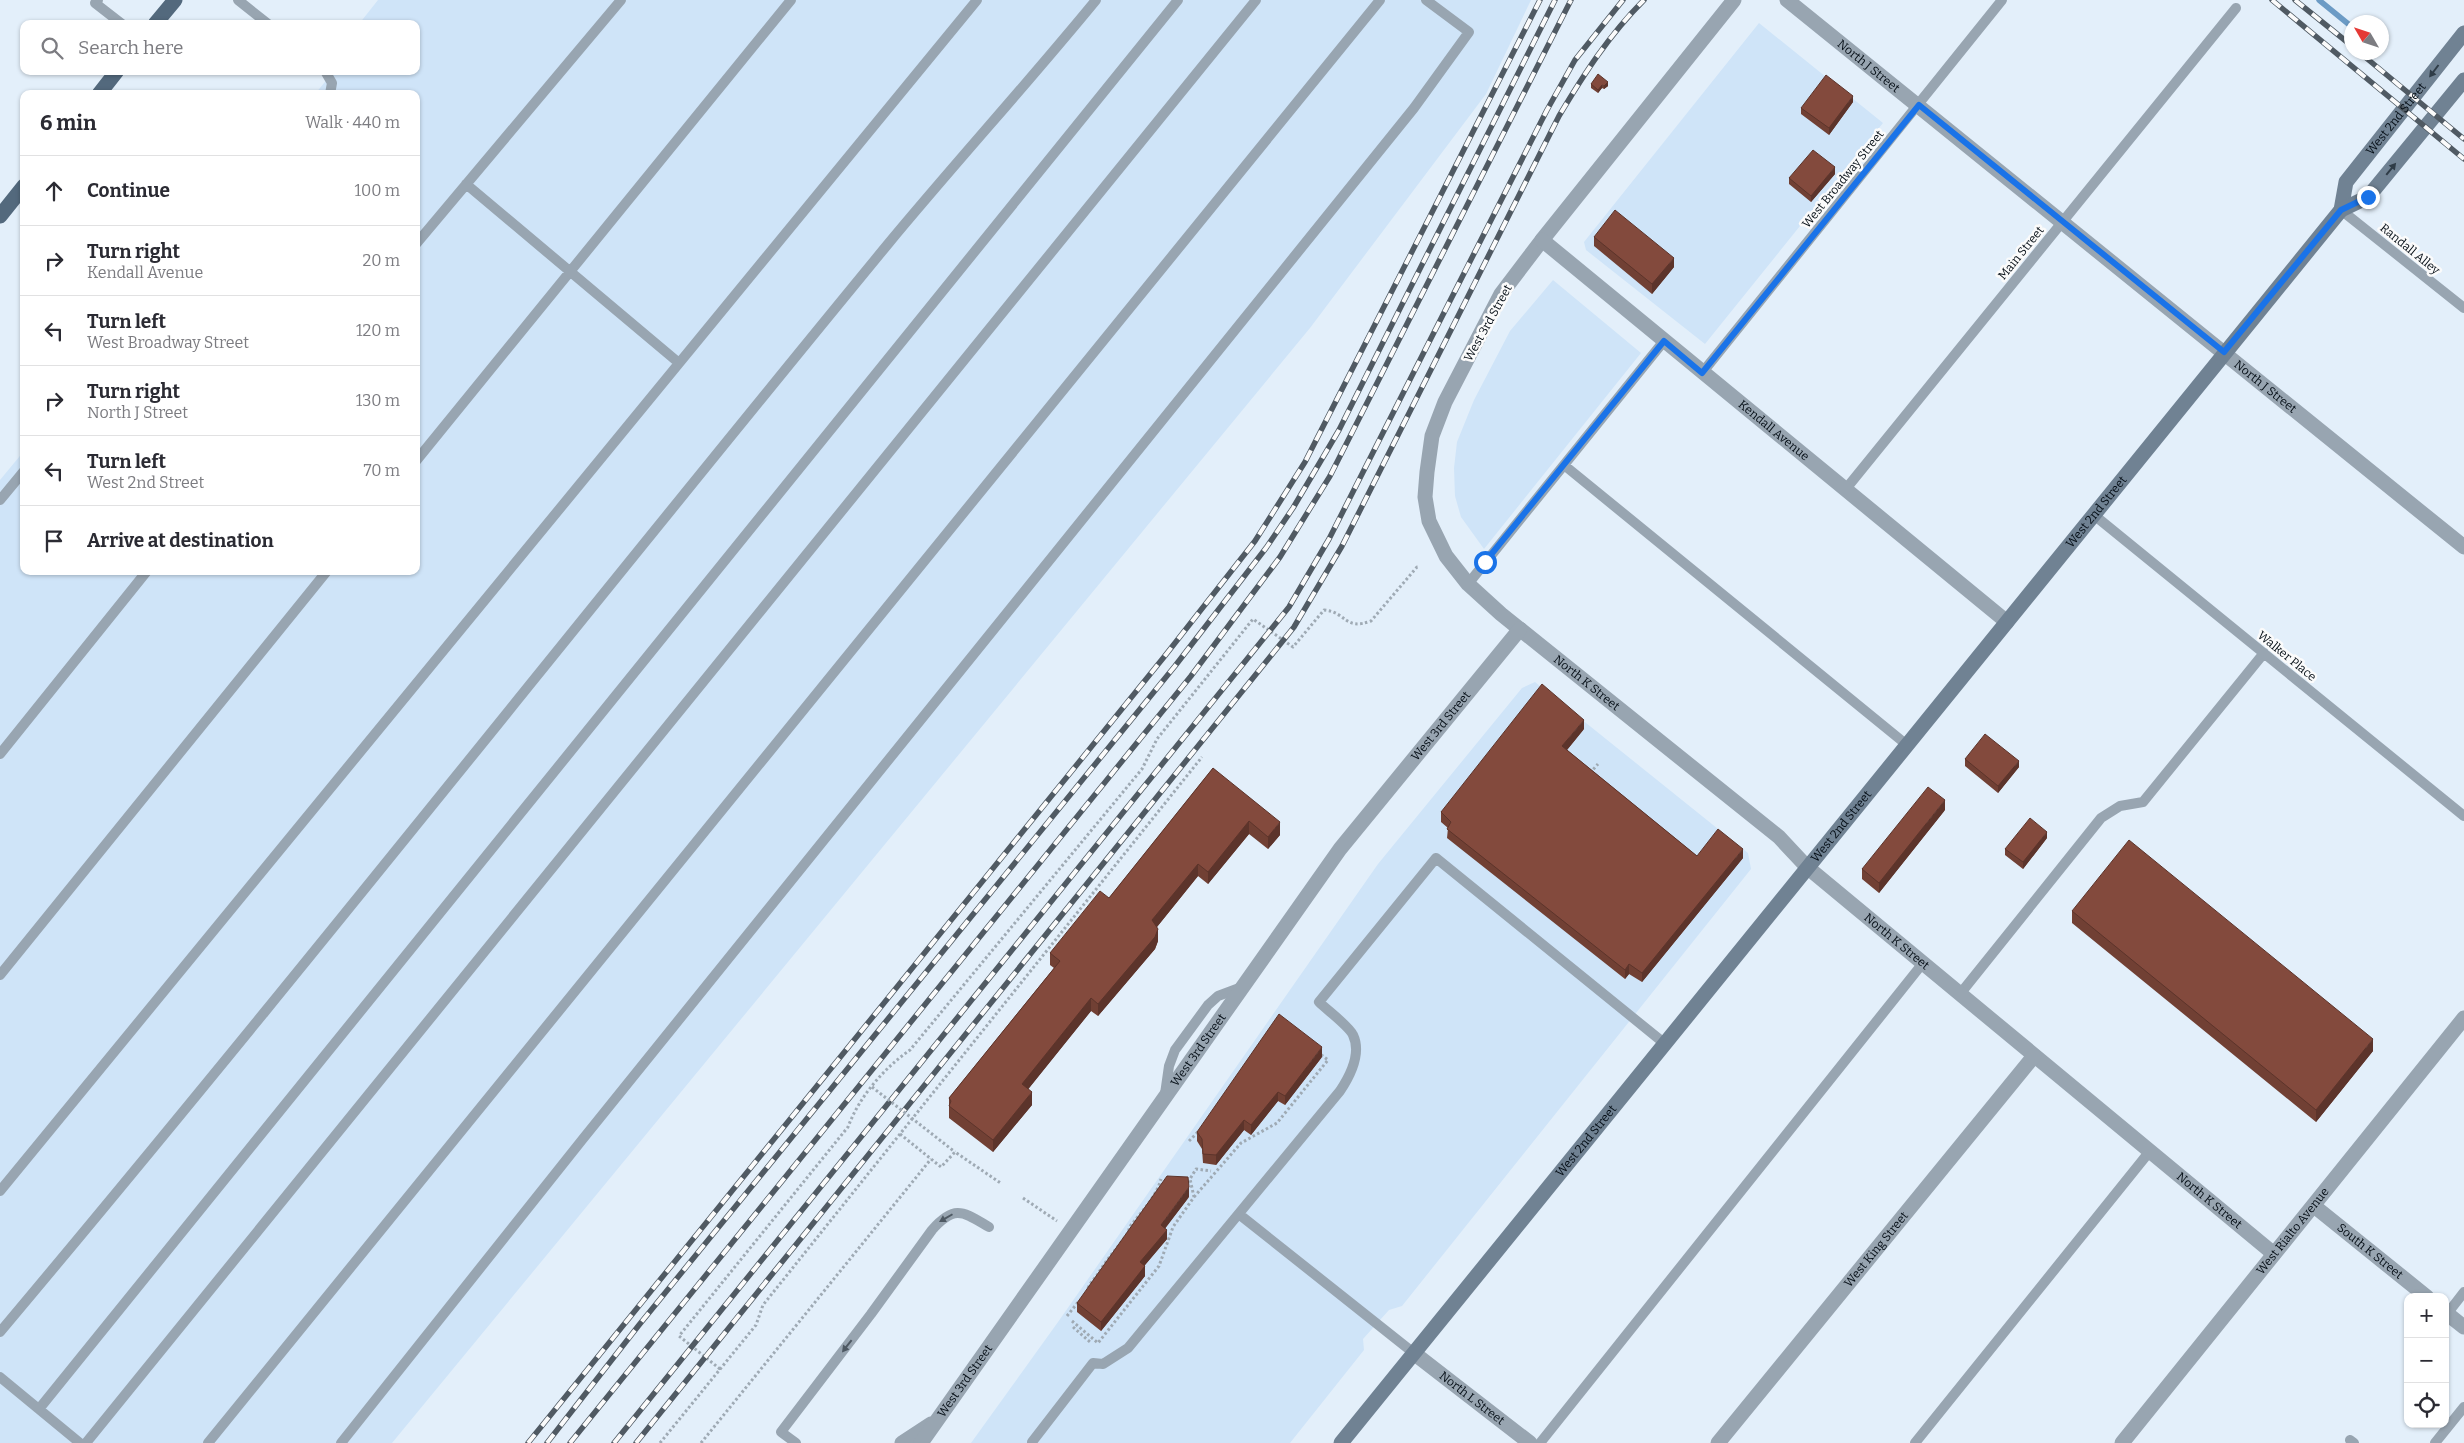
<!DOCTYPE html>
<html lang="en">
<head>
<meta charset="utf-8">
<style>
	body { margin:0; font-family:Bitter,serif; background:#f2f2f3; color:#2b2b33 }
	.controls { position:absolute; right:15px; bottom:15px; display:grid; overflow:hidden; border-radius:10px; box-shadow:0 1px 4px #0004 }
	.controls button { width:45px; height:45px; display:grid; place-items:center; padding:0; border:0; border-bottom:1px solid #e1e1e2; background:#fff; color:#2b2b33; font:25px sans-serif }
	.compass { position:absolute; left:2344px; top:15px; width:45px; height:45px; border-radius:50%; background:#fff; box-shadow:0 1px 4px #0004; rotate:309deg }
	.stop { position:absolute; width:15px; height:15px; margin:-11px; border:4px solid #1a73e8; border-radius:50%; background:#fff }
	.stop.end { background:#1a73e8; border-color:#fff; box-shadow:0 1px 5px #0008 }
	.list { margin:0; padding:0; list-style:none }
	h2 { display:flex; justify-content:space-between; align-items:center; height:65px; margin:0; padding:0 20px; font-size:21px }
	h2 small { font-size:16px; font-weight:400; color:#7c7c81 }
	.list li { display:grid; grid-template-columns:32px 1fr auto; gap:15px; align-items:center; box-sizing:border-box; height:70px; padding:0 20px; border-top:1px solid #e1e1e2 }
	.list b { display:block; font-size:19px; white-space:nowrap }
	.list p { margin:0; font-size:16px; white-space:nowrap; color:#7c7c81 }
	.list em { font-size:16px; font-style:normal; color:#7c7c81 }
	.icon { flex:none; width:28px; height:28px; fill:none; stroke:currentColor; stroke-width:2; stroke-linecap:round; stroke-linejoin:round }
	.map { position:relative; flex:none; width:2464px; height:1443px; overflow:hidden }
	.search { position:absolute; background:#fff; box-shadow:0 1px 4px #0004; left:20px; top:20px; width:400px; height:55px; display:flex; align-items:center; gap:12px; box-sizing:border-box; padding:0 18px; border-radius:10px; color:#7c7c81; font-size:19px }
	.panel { position:absolute; background:#fff; box-shadow:0 1px 4px #0004; left:20px; top:90px; width:400px; height:485px; border-radius:10px }
	.map>svg:first-child { display:block }
	.built { fill:#cfe4f8 }
	.lines { fill:none; stroke-linecap:round; stroke-linejoin:round }
	.stream { stroke:#6c9bc5; stroke-width:5.5 }
	.path { stroke:#9faab4; stroke-width:3; stroke-dasharray:2.5 2.5; stroke-linecap:butt }
	.service { stroke:#98a5b1; stroke-width:10 }
	.minor { stroke:#98a5b1; stroke-width:15 }
	.tertiary { stroke:#98a5b1; stroke-width:15 }
	.secondary { stroke:#708293; stroke-width:15 }
	.primary { stroke:#53697d; stroke-width:15 }
	.rail-casing { stroke:#505a63; stroke-width:5.5 }
	.rail { stroke:#fbfbfb; stroke-width:4; stroke-dasharray:11; stroke-linecap:butt }
	.path-bridge { stroke:#9faab4; stroke-width:3; stroke-dasharray:2.5 2.5; stroke-linecap:butt }
	.wall { fill:#714034 }
	.shaded-wall { fill:#5c342b }
	.building { fill:#834a3d; stroke:#5c342b }
	.oneway { fill:#2f3c47 }
	.oneway2 { fill:#4e5963 }
	.route { stroke:#1a73e8; stroke-width:6 }
	.labels { text-anchor:middle; dominant-baseline:central; stroke-width:5; stroke-linejoin:round; paint-order:stroke }
	.street-label { font-size:12px; fill:#040d15; stroke:#fbfbfb }
</style>
</head>
<body>
<div class="map">
<svg width="2464" height="1443" viewBox="0 0 2464 1443">
	<rect width="100%" height="100%" fill="#e3effa"/>
	<!-- built -->
	<path class="built" d="M 378,0 L 1531,0 L 1486,94 L 1310,328 L 392,1443 L 0,1443 L 0,480 L 24,451 L 24,571 L 416,571 L 416,94 L 315,94 L 334,71 L 416,71 L 416,24 L 359,24 Z
		M 1759,23 L 1883,123 L 1705,344 L 1586,250 L 1584,242 Z
		M 1553,280 L 1641,353 L 1484,549 L 1461,517 L 1455,496 L 1454,468 L 1457,442 L 1474,400 L 1510,331 Z
		M 1535,682 L 1748,853 L 1751,869 L 1402,1306 L 1389,1310 L 1363,1339 L 1364,1350 L 1290,1443 L 971,1443 L 1058,1322 L 1378,864 L 1522,688 Z"/>
	<g class="lines">
		<!-- stream -->
		<path class="stream" d="M 2319,0 L 2352,27"/>
		<!-- path -->
		<path class="path" d="M 1590,773 L 1598,764
			M 900,1134 L 941,1167 L 955,1152 L 1002,1184
			M 1189,1141 L 1199,1131
			M 1194,1197 L 1241,1143 L 1277,1123 L 1328,1060 L 1320,1054
			M 1023,1198 L 1057,1221
			M 1088,1288 C 1091,1281 1096,1278 1099,1272 C 1107,1259 1118,1247 1127,1234 C 1129,1231 1129,1227 1132,1224 C 1143,1210 1156,1197 1161,1179
			M 1067,1316 L 1079,1301
			M 1072,1321 L 1098,1343 L 1159,1266 L 1173,1227 L 1194,1197 L 1190,1179 L 1196,1169 L 1211,1171
			M 1073,1327 L 1090,1342
			M 720,1369 L 679,1336 L 848,1127 C 859,1097 884,1068 910,1050 L 1142,769 L 1157,739 L 1253,619 L 1293,647 L 1324,610 C 1347,612 1344,631 1371,621 L 1417,567 L 1420,567
			M 660,1443 L 756,1325 L 763,1305 L 1202,757
			M 701,1443 L 931,1159"/>
		<!-- service -->
		<path class="service" d="M 98,0 L 95,3 L 122,24
			M 238,0 L 268,24
			M 325,71 L 332,83 L 330,94
			M 466,184 L 679,363
			M 2341,210 L 2464,308
			M 416,244 L 621,0
			M 1702,373 L 2002,0
			M 416,461 L 791,0
			M 1564,465 L 1907,745
			M 1845,490 L 2236,8
			M 0,500 L 24,471
			M 2094,515 L 2464,816
			M 1468,584 L 1664,341
			M 0,754 L 147,571
			M 0,975 L 327,571
			M 1960,994 L 2101,818 L 2120,806 L 2143,802 L 2264,653
			M 1165,1094 L 1169,1066 L 1175,1050 L 1208,1005 L 1218,996 L 1242,987
			M 0,1191 L 977,0
			M 1240,1215 L 1415,1354
			M 2447,1314 L 2464,1292
			M 0,1332 C 301,974 590,606 888,244 C 956,162 1028,83 1096,0
			M 0,1377 L 80,1443
			M 39,1409 L 1178,0
			M 2350,1440 L 2354,1443
			M 1032,1442 L 1093,1363 L 1103,1364 L 1128,1348 L 1340,1091 C 1350,1076 1362,1054 1353,1035 C 1349,1026 1327,1010 1319,1002 L 1436,858 L 1664,1043
			M 86,1443 L 1256,0
			M 208,1443 L 1380,0
			M 341,1443 L 582,1140 L 1414,108 L 1469,32 L 1426,0
			M 796,1443 L 781,1432 L 871,1314 L 932,1230 C 955,1204 963,1212 989,1227
			M 1540,1443 L 1923,963
			M 1915,1443 L 2150,1151
			M 2435,1443 L 2464,1407"/>
		<!-- minor -->
		<g class="minor">
			<path id="s1" d="M 1734,0 L 1542,240 L 1501,294 L 1445,402 L 1432,436 L 1427,472 L 1425,497 L 1429,521 L 1446,556 L 1468,584 L 1501,614 L 1779,837 L 1807,867 L 2274,1254"/>
			<path id="s2" d="M 1787,0 L 2464,547"/>
			<path id="s3" d="M 1542,240 L 2007,622"/>
			<path id="s4" d="M 1415,1354 L 1530,1443"/>
			<path d="M 902,1443 L 931,1424"/>
			<path id="s5" d="M 921,1443 L 1340,849 L 1520,629"/>
			<path id="s6" d="M 1718,1443 L 2034,1056"/>
		</g>
		<!-- tertiary -->
		<g class="tertiary">
			<path id="s7" d="M 2314,1206 L 2427,1297"/>
			<path d="M 2445,1312 L 2464,1327"/>
			<path id="s8" d="M 2122,1443 L 2464,1018"/>
		</g>
		<!-- secondary -->
		<g class="secondary">
			<path id="s9" d="M 2341,210 L 2346,182 L 2464,33"/>
			<path id="s10" d="M 1341,1443 L 2341,210 L 2368,197 L 2464,80"/>
		</g>
		<!-- primary -->
		<path class="primary" d="M 155,24 L 175,0
			M 99,94 L 117,71
			M 0,216 L 24,186"/>
		<defs>
			<path id="rail" d="M 2272,0 L 2464,159
				M 2295,0 L 2352,46
				M 2359,52 L 2464,139
				M 528,1443 L 1164,657 L 1255,541 L 1305,462 L 1540,0
				M 547,1443 L 639,1325 L 1175,666 L 1266,548 L 1293,508 L 1339,430 L 1555,0
				M 570,1443 L 1191,676 L 1280,557 L 1330,476 L 1571,0
				M 614,1443 L 1289,607 L 1329,539 L 1547,110 L 1575,60 L 1623,0
				M 636,1443 L 1294,627 L 1342,546 L 1559,116 C 1584,74 1609,35 1644,0"/>
		</defs>
		<!-- rail casing -->
		<use href="#rail" class="rail-casing"/>
		<!-- rail -->
		<use href="#rail" class="rail"/>
		<!-- path-bridge -->
		<path class="path-bridge" d="M 872,1087 L 955,1152"/>
	</g>
	<!-- wall -->
	<path class="wall" d="M 1591,84 L 1608,86 L 1604,89 L 1602,88 L 1598,93 L 1591,88 Z
		M 1853,102 L 1829,135 L 1801,114 L 1801,108 Z
		M 1835,174 L 1811,202 L 1789,184 L 1789,178 Z
		M 1594,237 L 1674,267 L 1652,294 L 1594,246 Z
		M 1584,729 L 1567,750 L 1697,856 L 1743,858 L 1642,982 L 1629,974 L 1625,979 L 1447,838 L 1448,828 L 1441,822 L 1441,812 Z
		M 1965,759 L 2019,767 L 1998,793 L 1965,766 Z
		M 1213,768 L 1280,835 L 1268,849 L 1249,834 L 1208,884 L 1198,876 L 1157,927 L 1158,941 L 1155,949 L 1098,1016 L 1091,1011 L 1028,1089 L 1032,1105 L 993,1152 L 949,1118 L 949,1098 L 1054,968 L 1050,965 L 1050,953 L 1109,898 Z
		M 1945,810 L 1879,893 L 1862,879 L 1862,869 Z
		M 2047,838 L 2023,869 L 2005,855 L 2005,849 Z
		M 2072,911 L 2373,1051 L 2316,1122 L 2072,923 Z
		M 1322,1057 L 1285,1105 L 1278,1101 L 1251,1135 L 1244,1130 L 1216,1165 L 1203,1163 L 1202,1149 L 1197,1141 L 1197,1132 Z
		M 1189,1197 L 1165,1228 L 1167,1239 L 1144,1266 L 1145,1276 L 1101,1331 L 1077,1312 L 1077,1303 Z"/>
	<!-- shaded-wall -->
	<path class="shaded-wall" d="M 1608,82 L 1608,86 L 1604,89 L 1604,86 Z
		M 1602,85 L 1602,88 L 1598,93 L 1598,90 Z
		M 1853,96 L 1853,102 L 1829,135 L 1829,128 Z
		M 1835,167 L 1835,174 L 1811,202 L 1811,196 Z
		M 1674,258 L 1674,267 L 1652,294 L 1652,284 Z
		M 1584,720 L 1584,729 L 1562,756 L 1562,746 Z
		M 2019,761 L 2019,767 L 1998,793 L 1998,786 Z
		M 1945,800 L 1945,810 L 1879,893 L 1879,883 Z
		M 1249,821 L 1249,834 L 1208,884 L 1208,872 Z
		M 1280,822 L 1280,835 L 1268,849 L 1268,837 Z
		M 2047,832 L 2047,838 L 2023,869 L 2023,862 Z
		M 1743,849 L 1743,858 L 1642,982 L 1642,973 Z
		M 1198,864 L 1198,876 L 1152,933 L 1152,920 Z
		M 1158,929 L 1158,941 L 1155,949 L 1098,1016 L 1098,1004 Z
		M 1629,964 L 1629,974 L 1625,979 L 1625,970 Z
		M 1091,998 L 1091,1011 L 1022,1097 L 1022,1084 Z
		M 2373,1039 L 2373,1051 L 2316,1122 L 2316,1110 Z
		M 1322,1047 L 1322,1057 L 1285,1105 L 1285,1096 Z
		M 1032,1092 L 1032,1105 L 993,1152 L 993,1140 Z
		M 1278,1092 L 1278,1101 L 1251,1135 L 1251,1125 Z
		M 1244,1120 L 1244,1130 L 1216,1165 L 1216,1155 Z
		M 1189,1187 L 1189,1197 L 1161,1234 L 1161,1225 Z
		M 1167,1230 L 1167,1239 L 1140,1271 L 1140,1262 Z
		M 1145,1266 L 1145,1276 L 1101,1331 L 1101,1322 Z"/>
	<!-- building -->
	<path class="building" d="M 1598,74 L 1608,82 L 1604,86 L 1602,85 L 1598,90 L 1591,84 Z
		M 1826,75 L 1853,96 L 1829,128 L 1801,108 Z
		M 1813,150 L 1835,167 L 1811,196 L 1789,178 Z
		M 1615,210 L 1674,258 L 1652,284 L 1594,237 Z
		M 1542,684 L 1584,720 L 1562,746 L 1697,856 L 1718,829 L 1743,849 L 1642,973 L 1629,964 L 1625,970 L 1447,829 L 1451,822 L 1441,812 Z
		M 1985,734 L 2019,761 L 1998,786 L 1965,759 Z
		M 1213,768 L 1280,822 L 1268,837 L 1249,821 L 1208,872 L 1198,864 L 1152,920 L 1158,929 L 1155,937 L 1098,1004 L 1091,998 L 1022,1084 L 1032,1092 L 993,1140 L 949,1106 L 951,1101 L 949,1098 L 1060,961 L 1050,953 L 1100,891 L 1109,898 Z
		M 1928,787 L 1945,800 L 1879,883 L 1862,869 Z
		M 2030,818 L 2047,832 L 2023,862 L 2005,849 Z
		M 2129,840 L 2373,1039 L 2316,1110 L 2072,911 Z
		M 1279,1014 L 1322,1047 L 1285,1096 L 1278,1092 L 1251,1125 L 1244,1120 L 1216,1155 L 1203,1154 L 1202,1139 L 1197,1132 Z
		M 1167,1176 L 1188,1177 L 1189,1187 L 1161,1225 L 1167,1230 L 1140,1262 L 1145,1266 L 1101,1322 L 1077,1303 Z"/>
	<!-- one-way arrows -->
	<defs><path id="oneway-solid" d="M-6-.8H1V-3.2L6.5 0L1 3.2V.8H-6Z" transform="scale(1.25)"/></defs>
	<g class="oneway">
		<use href="#oneway-solid" transform="translate(2434 71) rotate(127)"/>
		<use href="#oneway-solid" transform="translate(2391 169) rotate(-51)"/>
	</g>
	<g class="oneway2">
		<use href="#oneway-solid" transform="translate(946 1218) rotate(150)"/>
		<use href="#oneway-solid" transform="translate(847 1346) rotate(128)"/>
	</g>
	<g class="lines">
		<!-- route -->
		<path class="route" d="M 1485,562 L 1664,341 L 1702,373 L 1919,105 L 2224,352 L 2341,210 L 2368,197"/>
	</g>
	<g class="labels">
		<!-- street labels -->
		<g class="street-label">
			<text stroke="none"><textPath href="#s2" startOffset="105">North J Street</textPath></text>
			<text stroke="none"><textPath href="#s9" startOffset="109">West 2nd Street</textPath></text>
			<text transform="translate(1843 179) rotate(-51)">West Broadway Street</text>
			<text transform="translate(2410 249) rotate(39)">Randall Alley</text>
			<text transform="translate(2021 253) rotate(-51)">Main Street</text>
			<text transform="translate(1488 323) rotate(-61)">West 3rd Street</text>
			<text stroke="none"><textPath href="#s2" startOffset="615">North J Street</textPath></text>
			<text stroke="none"><textPath href="#s3" startOffset="300">Kendall Avenue</textPath></text>
			<text stroke="none"><textPath href="#s10" startOffset="1199">West 2nd Street</textPath></text>
			<text transform="translate(2287 656) rotate(39)">Walker Place</text>
			<text stroke="none"><textPath href="#s1" startOffset="848">North K Street</textPath></text>
			<text stroke="none"><textPath href="#s5" startOffset="886">West 3rd Street</textPath></text>
			<text stroke="none"><textPath href="#s10" startOffset="794">West 2nd Street</textPath></text>
			<text stroke="none"><textPath href="#s1" startOffset="1252">North K Street</textPath></text>
			<text stroke="none"><textPath href="#s5" startOffset="481">West 3rd Street</textPath></text>
			<text stroke="none"><textPath href="#s10" startOffset="389">West 2nd Street</textPath></text>
			<text stroke="none"><textPath href="#s1" startOffset="1658">North K Street</textPath></text>
			<text stroke="none"><textPath href="#s8" startOffset="272">West Rialto Avenue</textPath></text>
			<text stroke="none"><textPath href="#s6" startOffset="250">West King Street</textPath></text>
			<text stroke="none"><textPath href="#s7" startOffset="72">South K Street</textPath></text>
			<text stroke="none"><textPath href="#s5" startOffset="76">West 3rd Street</textPath></text>
			<text stroke="none"><textPath href="#s4" startOffset="72">North L Street</textPath></text>
		</g>
	</g>
</svg>
<div class="controls">
<button>+</button>
<button>−</button>
<button><svg class="icon" aria-label="locate" viewBox="0 0 24 24"><circle cx="12" cy="12" r="6"/><path d="M12 2v4M12 18v4M2 12h4M18 12h4"/></svg></button>
</div>
<svg class="compass" viewBox="-18 -18 36 36"><path d="M0-13l5 13h-10z" fill="#e53935"/><path d="M0 13l5-13h-10z" fill="#7c7c81"/></svg>
<div class="stop" style="left:1485px;top:562px"></div>
<div class="stop end" style="left:2368px;top:197px"></div>
<div class="search"><svg class="icon" aria-label="search" viewBox="0 0 24 24"><circle cx="10" cy="10" r="6"/><path d="M15 15l6 6"/></svg>Search here</div>
<section class="panel">
<h2>6 min<small>Walk · 440 m</small></h2>
<ul class="list">
<li><svg class="icon" aria-label="ahead" viewBox="0 0 24 24"><path d="M12 20V5M6 11l6-6 6 6"/></svg><div><b>Continue</b></div><em>100 m</em></li>
<li><svg class="icon" aria-label="right" viewBox="0 0 24 24"><path d="M7 20v-9h11M14 6l5 5-5 5"/></svg><div><b>Turn right</b><p>Kendall Avenue</p></div><em>20 m</em></li>
<li><svg class="icon" aria-label="left" viewBox="0 0 24 24"><path d="M17 20v-9H6M10 6l-5 5 5 5"/></svg><div><b>Turn left</b><p>West Broadway Street</p></div><em>120 m</em></li>
<li><svg class="icon" aria-label="right" viewBox="0 0 24 24"><path d="M7 20v-9h11M14 6l5 5-5 5"/></svg><div><b>Turn right</b><p>North J Street</p></div><em>130 m</em></li>
<li><svg class="icon" aria-label="left" viewBox="0 0 24 24"><path d="M17 20v-9H6M10 6l-5 5 5 5"/></svg><div><b>Turn left</b><p>West 2nd Street</p></div><em>70 m</em></li>
<li><svg class="icon" aria-label="arrive" viewBox="0 0 24 24"><path d="M6 21V4h12l-3 4 3 4H6"/></svg><div><b>Arrive at destination</b></div></li>
</ul>
</section>
</div>
</body>
</html>
